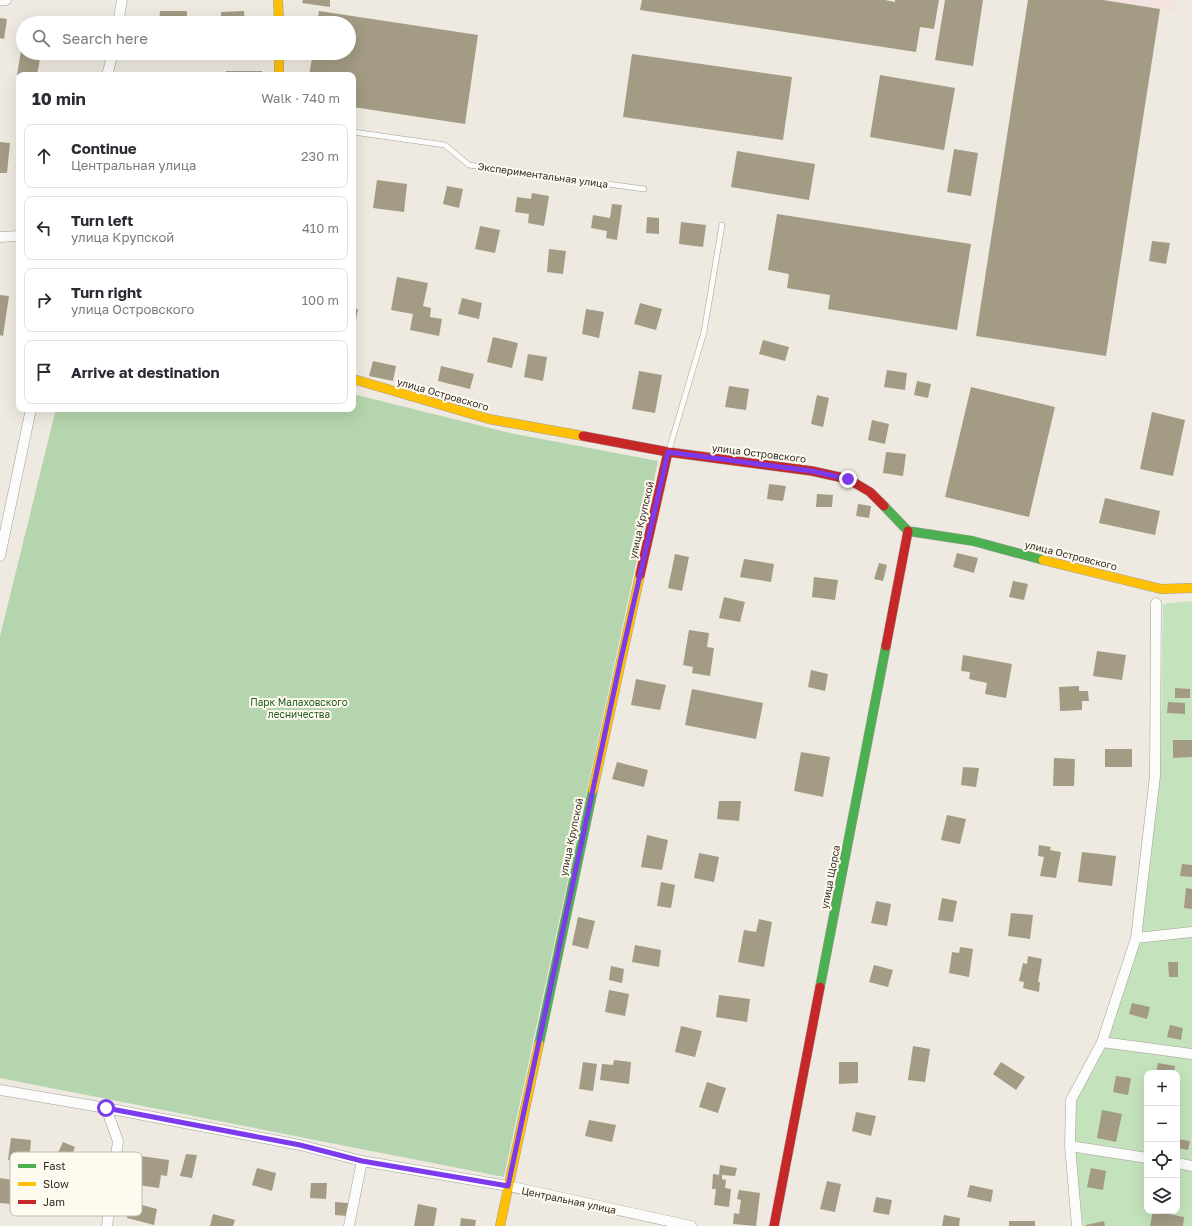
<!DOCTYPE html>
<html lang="en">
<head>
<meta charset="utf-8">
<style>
	body { margin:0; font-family:"Golos Text",sans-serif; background:#f2f2f3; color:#2b2b33 }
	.controls { position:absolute; right:12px; bottom:12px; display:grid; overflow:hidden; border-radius:8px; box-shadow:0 4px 16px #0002 }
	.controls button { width:36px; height:36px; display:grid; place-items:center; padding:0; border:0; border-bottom:1px solid #e1e1e2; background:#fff; color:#2b2b33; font:20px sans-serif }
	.stop { position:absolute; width:12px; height:12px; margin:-9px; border:3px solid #7c3aed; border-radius:50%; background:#fff }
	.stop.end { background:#7c3aed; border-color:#fff; box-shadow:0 1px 4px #0008 }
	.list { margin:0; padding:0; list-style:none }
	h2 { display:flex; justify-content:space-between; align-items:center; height:52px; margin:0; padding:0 16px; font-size:17px }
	h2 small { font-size:13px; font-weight:400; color:#7c7c81 }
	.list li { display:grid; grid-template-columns:26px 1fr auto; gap:12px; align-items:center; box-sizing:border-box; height:64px; margin:0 8px 8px; padding:0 8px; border:1px solid #e1e1e2; border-radius:8px }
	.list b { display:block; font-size:15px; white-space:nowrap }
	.list p { margin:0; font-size:13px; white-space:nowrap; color:#7c7c81 }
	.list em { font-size:13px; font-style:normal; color:#7c7c81 }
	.icon { flex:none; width:22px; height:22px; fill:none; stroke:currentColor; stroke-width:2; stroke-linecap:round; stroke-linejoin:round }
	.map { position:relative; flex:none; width:1192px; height:1226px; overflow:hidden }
	.search { position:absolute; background:#fff; box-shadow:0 4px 16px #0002; left:16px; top:16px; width:340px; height:44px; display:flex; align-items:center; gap:10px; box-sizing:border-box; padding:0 14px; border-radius:22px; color:#7c7c81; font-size:15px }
	.panel { position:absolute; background:#fff; box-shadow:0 4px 16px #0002; left:16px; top:72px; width:340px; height:340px; border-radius:8px }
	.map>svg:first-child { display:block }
	.commercial { fill:#f3e2e0 }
	.green { fill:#c4e3bc }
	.forest { fill:#b4d5ad }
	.building { fill:#a39b83 }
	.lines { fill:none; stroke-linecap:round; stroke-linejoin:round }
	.lane-casing { stroke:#a39f98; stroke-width:6 }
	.street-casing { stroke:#a39f98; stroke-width:11 }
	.fast-casing { stroke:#a39f98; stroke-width:10 }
	.slow-casing { stroke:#a39f98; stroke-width:10 }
	.jam-casing { stroke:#a39f98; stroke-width:10 }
	.lane { stroke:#fcfcfa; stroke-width:5 }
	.street { stroke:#fcfcfa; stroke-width:10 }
	.fast { stroke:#4caf50; stroke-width:9 }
	.slow { stroke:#ffc107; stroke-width:9 }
	.jam { stroke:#c62828; stroke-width:9 }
	.route { stroke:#7c3aed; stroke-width:5 }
	.labels { text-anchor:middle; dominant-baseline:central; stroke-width:4; stroke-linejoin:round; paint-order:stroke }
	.street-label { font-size:10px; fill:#302d26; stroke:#fffaef }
	.park-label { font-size:10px; fill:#1e5c1e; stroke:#fffaef }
	.key { fill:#fffaef; stroke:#c1bcb3; stroke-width:1 }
	.key-label { font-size:11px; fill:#302d26 }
</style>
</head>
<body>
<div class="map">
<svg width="1192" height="1226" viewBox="0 0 1192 1226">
	<rect width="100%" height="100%" fill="#eeeae1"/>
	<!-- commercial -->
	<path class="commercial" d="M 1104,0 L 1176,0 L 1174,11 Z"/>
	<!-- green -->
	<path class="green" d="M 1192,601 L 1192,927 L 1141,934 L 1160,775 L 1163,604 Z
		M 1192,936 L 1192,1050 L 1106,1039 L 1139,942 Z
		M 1104,1046 L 1192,1059 L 1192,1161 L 1177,1158 L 1177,1073 L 1147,1073 L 1147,1153 L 1074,1141 L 1076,1101 Z
		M 1074,1150 L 1147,1162 L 1147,1211 L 1177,1211 L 1177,1167 L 1192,1170 L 1192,1226 L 1083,1226 Z"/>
	<!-- forest -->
	<path class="forest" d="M 353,394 L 510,433 L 658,461 L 504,1177 L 0,1078 L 0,636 L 56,409 L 353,409 Z"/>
	<!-- building -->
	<path class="building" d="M 303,0 L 330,0 L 330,7 L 302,3 Z
		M 642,0 L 885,0 L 895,2 L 895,0 L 939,0 L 934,29 L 920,27 L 916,52 L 640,10 Z
		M 945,0 L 983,0 L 973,66 L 935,60 Z
		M 1028,0 L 1103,0 L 1160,9 L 1106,356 L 976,336 Z
		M 160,11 L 187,11 L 187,23 L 159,23 Z
		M 244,11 L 245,23 L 221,23 L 221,12 Z
		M 319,11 L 478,35 L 465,124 L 353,107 L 353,75 L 309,75 L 313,53 L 349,53 L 349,23 L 317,23 Z
		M 0,18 L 7,19 L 4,39 L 0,38 Z
		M 22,45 L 23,53 L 41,53 L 37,75 L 17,75 Z
		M 632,54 L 792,77 L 783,140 L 623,117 Z
		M 226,71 L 262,71 L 262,75 L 226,75 Z
		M 880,75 L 955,88 L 944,150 L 870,137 Z
		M 0,142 L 10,143 L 7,173 L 0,173 Z
		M 954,149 L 978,153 L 971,196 L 947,192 Z
		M 737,151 L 815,164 L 809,200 L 731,187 Z
		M 377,180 L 407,184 L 404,212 L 373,208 Z
		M 447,186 L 463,189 L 459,208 L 443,204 Z
		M 532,193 L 549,196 L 544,226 L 528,223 L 529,214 L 515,212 L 517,197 L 531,199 Z
		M 612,204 L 622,205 L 617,240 L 606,238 L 607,231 L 591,228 L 593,215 L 610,218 Z
		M 777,214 L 971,244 L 957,330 L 828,309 L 830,295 L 787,288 L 789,274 L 768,270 Z
		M 647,217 L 659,218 L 659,234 L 646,233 Z
		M 681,222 L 706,225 L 703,247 L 679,244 Z
		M 480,226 L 500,230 L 495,253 L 475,249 Z
		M 1152,241 L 1170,243 L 1166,264 L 1149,261 Z
		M 549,249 L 566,251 L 563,274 L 547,272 Z
		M 397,277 L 428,283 L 423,306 L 431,308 L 430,317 L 442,319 L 439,336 L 410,330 L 413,314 L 391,310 Z
		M 0,295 L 9,296 L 3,336 L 0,335 Z
		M 462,298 L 482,303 L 479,319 L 458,314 Z
		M 640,303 L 662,309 L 656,330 L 634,324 Z
		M 353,309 L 358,309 L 354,331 L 353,331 Z
		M 586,309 L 604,312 L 599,338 L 582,334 Z
		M 493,337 L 518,343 L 512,368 L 487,362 Z
		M 763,340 L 789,347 L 785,361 L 759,354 Z
		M 528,354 L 547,357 L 543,381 L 524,377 Z
		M 373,361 L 396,366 L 393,381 L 369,376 Z
		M 441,366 L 474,374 L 470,389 L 438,381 Z
		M 887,370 L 907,373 L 905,390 L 884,387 Z
		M 639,371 L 662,375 L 655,413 L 632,409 Z
		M 917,381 L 931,384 L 928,398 L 914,395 Z
		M 729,386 L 749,389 L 746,410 L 725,407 Z
		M 971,387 L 1055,407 L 1029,517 L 945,497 Z
		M 817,395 L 829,398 L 823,427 L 811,424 Z
		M 1152,412 L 1185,420 L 1173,476 L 1140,469 Z
		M 872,420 L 889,424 L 885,444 L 868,440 Z
		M 886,452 L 906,454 L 903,476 L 883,473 Z
		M 769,484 L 786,486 L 783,501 L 767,499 Z
		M 817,494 L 833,495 L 832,507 L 816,507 Z
		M 1105,498 L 1160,511 L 1155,535 L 1099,523 Z
		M 858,504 L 871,506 L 869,518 L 856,516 Z
		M 957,553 L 978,558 L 974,573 L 953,567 Z
		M 675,554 L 689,557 L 682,591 L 668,588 Z
		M 744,559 L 774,564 L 771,582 L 740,577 Z
		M 879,563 L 887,565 L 883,581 L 874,579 Z
		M 814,577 L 838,580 L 835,600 L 812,597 Z
		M 1013,581 L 1028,584 L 1024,600 L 1009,597 Z
		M 724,597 L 745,602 L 740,622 L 719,618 Z
		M 689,630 L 709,633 L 707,647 L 714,648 L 710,676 L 692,673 L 693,667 L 683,665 Z
		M 1097,651 L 1126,655 L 1122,680 L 1093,676 Z
		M 963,655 L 1012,664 L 1006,698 L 985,694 L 987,683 L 969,679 L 970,672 L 961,671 Z
		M 811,670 L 828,674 L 825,691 L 808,687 Z
		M 636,679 L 666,685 L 660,710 L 631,705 Z
		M 1079,686 L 1079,691 L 1088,691 L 1089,701 L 1082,701 L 1082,710 L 1060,711 L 1059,687 Z
		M 1175,688 L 1190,689 L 1190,698 L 1175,698 Z
		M 692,689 L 763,703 L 756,739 L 685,725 Z
		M 1168,702 L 1185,703 L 1185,714 L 1167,713 Z
		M 1173,740 L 1192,740 L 1192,757 L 1173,758 Z
		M 1105,749 L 1132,749 L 1132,767 L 1105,767 Z
		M 801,752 L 830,757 L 823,797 L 794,791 Z
		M 1054,758 L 1075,759 L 1074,786 L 1053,786 Z
		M 617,762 L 648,770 L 644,787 L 612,779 Z
		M 963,767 L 979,768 L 976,787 L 961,785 Z
		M 719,801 L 741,801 L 739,821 L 717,819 Z
		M 947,815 L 966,819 L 960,844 L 941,840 Z
		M 647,835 L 668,840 L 662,870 L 641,867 Z
		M 1039,845 L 1051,847 L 1050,850 L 1061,852 L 1056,878 L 1040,876 L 1044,857 L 1038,856 Z
		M 1082,852 L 1116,856 L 1112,886 L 1078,882 Z
		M 699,853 L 719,857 L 714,882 L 694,878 Z
		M 1182,864 L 1192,865 L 1192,877 L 1180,876 Z
		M 661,882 L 675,885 L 671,908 L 657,906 Z
		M 1186,888 L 1192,889 L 1192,909 L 1184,908 Z
		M 942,898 L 957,901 L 953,922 L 938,920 Z
		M 876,901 L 891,904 L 887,926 L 871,923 Z
		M 1011,913 L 1033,915 L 1030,939 L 1008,936 Z
		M 578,917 L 595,921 L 588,949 L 572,945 Z
		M 759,919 L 772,922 L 764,967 L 738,962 L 744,930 L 756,932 Z
		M 635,945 L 661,950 L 659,967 L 632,962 Z
		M 960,947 L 973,949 L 969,977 L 949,973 L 952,952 L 959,953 Z
		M 1028,956 L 1042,959 L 1038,982 L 1040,982 L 1039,992 L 1023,988 L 1024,982 L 1019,981 L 1023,963 L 1027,964 Z
		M 1168,962 L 1178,962 L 1178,977 L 1169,977 Z
		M 874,965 L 893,970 L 888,987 L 869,982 Z
		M 611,966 L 624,969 L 622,983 L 609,980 Z
		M 609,990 L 629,994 L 625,1016 L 605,1012 Z
		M 719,995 L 750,999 L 747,1022 L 716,1017 Z
		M 1132,1003 L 1150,1007 L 1147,1019 L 1129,1014 Z
		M 1170,1025 L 1183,1028 L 1181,1040 L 1167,1037 Z
		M 681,1026 L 702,1031 L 695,1057 L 675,1052 Z
		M 913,1046 L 930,1049 L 925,1082 L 908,1080 Z
		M 614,1060 L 631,1062 L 629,1084 L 600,1080 L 602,1064 L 613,1065 Z
		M 583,1062 L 597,1064 L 593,1091 L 579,1089 Z
		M 839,1062 L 858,1062 L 858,1083 L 839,1084 Z
		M 1001,1062 L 1025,1077 L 1016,1090 L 993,1074 Z
		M 1158,1063 L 1175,1066 L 1174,1073 L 1156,1073 Z
		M 1116,1076 L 1131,1078 L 1128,1095 L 1113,1092 Z
		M 707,1082 L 726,1088 L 718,1113 L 699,1107 Z
		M 1102,1110 L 1122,1114 L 1116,1142 L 1097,1138 Z
		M 856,1112 L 876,1116 L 871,1136 L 852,1131 Z
		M 589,1120 L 616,1125 L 612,1142 L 585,1136 Z
		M 11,1138 L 31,1140 L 29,1163 L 8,1160 Z
		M 1177,1139 L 1190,1141 L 1188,1150 L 1177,1148 Z
		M 63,1142 L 75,1147 L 70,1160 L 57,1155 Z
		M 126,1154 L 169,1160 L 167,1176 L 161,1175 L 159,1188 L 138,1185 L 139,1173 L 124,1170 Z
		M 186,1154 L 197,1155 L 192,1178 L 180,1176 Z
		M 720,1165 L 737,1168 L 735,1176 L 722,1175 L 722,1179 L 726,1180 L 725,1188 L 731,1189 L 729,1207 L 714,1205 L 716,1189 L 712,1189 L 713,1174 L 719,1175 Z
		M 257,1168 L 276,1173 L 272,1191 L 252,1185 Z
		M 1091,1168 L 1106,1171 L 1103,1190 L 1087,1187 Z
		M 0,1178 L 13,1180 L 11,1204 L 0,1203 Z
		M 827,1181 L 841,1184 L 835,1212 L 820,1209 Z
		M 311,1183 L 327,1183 L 326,1199 L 310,1198 Z
		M 970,1185 L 993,1190 L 991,1202 L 967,1197 Z
		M 739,1190 L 760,1193 L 756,1226 L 733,1224 L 734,1213 L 739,1214 L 741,1200 L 737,1199 Z
		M 876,1197 L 892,1200 L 889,1215 L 873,1212 Z
		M 131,1202 L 157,1209 L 154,1225 L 127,1218 Z
		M 335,1202 L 348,1203 L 347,1216 L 335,1215 Z
		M 418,1204 L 437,1208 L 434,1226 L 414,1226 Z
		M 1153,1211 L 1184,1217 L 1183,1226 L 1150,1226 Z
		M 213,1214 L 235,1220 L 233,1226 L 210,1226 Z
		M 944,1215 L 960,1218 L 959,1226 L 942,1226 Z
		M 461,1218 L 476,1220 L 475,1226 L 460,1226 Z
		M 1009,1221 L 1035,1221 L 1035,1226 L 1009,1226 Z
		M 1104,1221 L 1105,1226 L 1086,1226 L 1086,1225 Z"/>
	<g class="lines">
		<defs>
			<path id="lane" d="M 353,132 L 445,145 L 469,165 L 644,189
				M 669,450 L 704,332 L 722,225"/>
			<path id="street" d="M 0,0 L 6,0
				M 118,23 L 122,0
				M 113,54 L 279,54
				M 107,75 L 113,53
				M 0,237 L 19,236
				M 0,556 L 31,409
				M 1136,938 L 1192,932
				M 1102,1042 L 1192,1054
				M 0,1090 L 106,1108 L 300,1145 L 362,1161 L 508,1186 L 691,1226
				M 106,1108 L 118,1141 L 107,1226
				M 1070,1146 L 1147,1158
				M 1177,1163 L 1192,1166
				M 349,1226 L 362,1161
				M 1077,1226 L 1070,1146 L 1071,1100 L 1102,1042 L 1136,938 L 1155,776 L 1156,603"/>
			<path id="fast" d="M 884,506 L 908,531 L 973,541 L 1043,560
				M 820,987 L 886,646
				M 539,1044 L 593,790"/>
			<path id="slow" d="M 278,0 L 279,23
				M 279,53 L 279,75
				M 353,379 L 489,419 L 583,436
				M 1043,560 L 1161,589 L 1192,588
				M 593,790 L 640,575
				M 500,1226 L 539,1044"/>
			<path id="jam" d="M 583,436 L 668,452 L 812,471 L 848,479 L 870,492 L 884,506
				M 640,575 L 668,452
				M 886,646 L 908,531
				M 774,1226 L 820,987"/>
		</defs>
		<!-- lane casing -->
		<use href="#lane" class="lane-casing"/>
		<!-- street casing -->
		<use href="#street" class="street-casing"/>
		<!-- fast casing -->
		<use href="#fast" class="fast-casing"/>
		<!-- slow casing -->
		<use href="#slow" class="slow-casing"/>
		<!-- jam casing -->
		<use href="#jam" class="jam-casing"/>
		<!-- lane -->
		<use href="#lane" class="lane"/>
		<!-- street -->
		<use href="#street" class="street"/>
		<!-- fast -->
		<use href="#fast" class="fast"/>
		<!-- slow -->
		<use href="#slow" class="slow"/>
		<!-- jam -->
		<use href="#jam" class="jam"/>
	</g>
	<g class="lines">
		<!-- route -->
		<path class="route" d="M 106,1108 L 300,1145 L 362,1161 L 508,1186 L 620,663 L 668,452 L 812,471 L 848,479"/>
	</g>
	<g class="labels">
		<!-- street labels -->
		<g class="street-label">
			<text transform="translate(543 175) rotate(8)">Экспериментальная улица</text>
			<text transform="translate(443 394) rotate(16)">улица Островского</text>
			<text transform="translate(759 453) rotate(7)">улица Островского</text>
			<text transform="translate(641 520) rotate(-77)">улица Крупской</text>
			<text transform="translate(1071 555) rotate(14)">улица Островского</text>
			<text transform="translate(571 837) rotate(-78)">улица Крупской</text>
			<text transform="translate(830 877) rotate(-79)">улица Щорса</text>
			<text transform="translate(569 1200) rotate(12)">Центральная улица</text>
		</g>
		<!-- park labels -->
		<g class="park-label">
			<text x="299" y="702">Парк Малаховского<tspan x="299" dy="12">лесничества</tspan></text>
		</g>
	</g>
	<!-- legend -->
	<rect x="10" y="1152" width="132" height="64" rx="6" class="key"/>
	<rect x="18" y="1164" width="18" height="4" fill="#4caf50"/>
	<rect x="18" y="1182" width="18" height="4" fill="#ffc107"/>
	<rect x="18" y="1200" width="18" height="4" fill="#c62828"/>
	<g class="key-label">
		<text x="43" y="1170">Fast</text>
		<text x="43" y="1188">Slow</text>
		<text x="43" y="1206">Jam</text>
	</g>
</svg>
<div class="controls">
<button>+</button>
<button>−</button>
<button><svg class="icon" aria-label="locate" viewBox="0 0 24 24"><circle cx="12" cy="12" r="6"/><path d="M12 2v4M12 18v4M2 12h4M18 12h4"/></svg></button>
<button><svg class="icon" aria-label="layers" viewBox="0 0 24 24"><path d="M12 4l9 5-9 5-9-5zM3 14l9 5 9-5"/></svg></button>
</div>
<div class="stop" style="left:106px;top:1108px"></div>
<div class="stop end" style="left:848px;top:479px"></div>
<div class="search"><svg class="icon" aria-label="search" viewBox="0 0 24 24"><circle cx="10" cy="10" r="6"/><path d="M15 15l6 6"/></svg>Search here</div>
<section class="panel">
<h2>10 min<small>Walk · 740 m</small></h2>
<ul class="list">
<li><svg class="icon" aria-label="ahead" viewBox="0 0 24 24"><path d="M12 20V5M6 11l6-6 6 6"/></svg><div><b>Continue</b><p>Центральная улица</p></div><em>230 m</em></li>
<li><svg class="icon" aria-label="left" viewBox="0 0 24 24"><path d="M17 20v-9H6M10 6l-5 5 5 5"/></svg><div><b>Turn left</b><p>улица Крупской</p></div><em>410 m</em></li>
<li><svg class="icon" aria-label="right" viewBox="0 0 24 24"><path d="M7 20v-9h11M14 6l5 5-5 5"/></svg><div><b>Turn right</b><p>улица Островского</p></div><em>100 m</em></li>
<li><svg class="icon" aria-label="arrive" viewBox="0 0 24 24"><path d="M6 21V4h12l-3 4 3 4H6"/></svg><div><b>Arrive at destination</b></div></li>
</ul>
</section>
</div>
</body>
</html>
